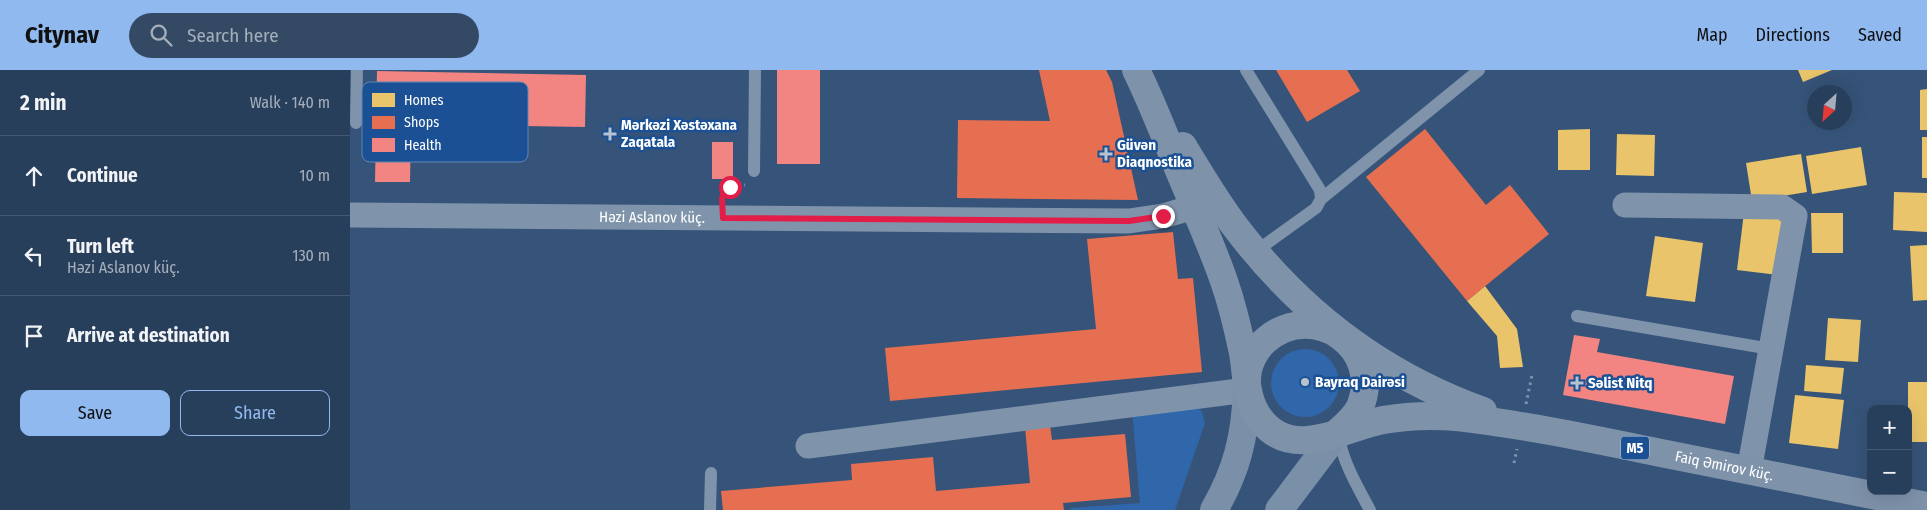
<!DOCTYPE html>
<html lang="en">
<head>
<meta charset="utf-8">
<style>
	body { margin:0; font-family:"Fira Sans Condensed",sans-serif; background:#344a64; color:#f1f3f6 }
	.controls { position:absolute; right:15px; bottom:15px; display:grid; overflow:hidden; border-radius:10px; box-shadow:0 5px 20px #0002 }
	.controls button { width:45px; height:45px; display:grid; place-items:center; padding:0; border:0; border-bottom:1px solid #445871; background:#283f5b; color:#f1f3f6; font:25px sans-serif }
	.compass { position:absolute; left:1457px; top:15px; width:45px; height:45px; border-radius:50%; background:#283f5b; box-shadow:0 5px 20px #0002; rotate:206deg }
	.stop { position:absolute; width:15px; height:15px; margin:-11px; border:4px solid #e11d48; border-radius:50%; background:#fff }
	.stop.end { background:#e11d48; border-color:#fff; box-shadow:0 1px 5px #0008 }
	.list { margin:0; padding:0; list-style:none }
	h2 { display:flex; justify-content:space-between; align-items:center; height:65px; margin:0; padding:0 20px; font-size:21px }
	h2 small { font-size:16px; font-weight:400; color:#a5afbb }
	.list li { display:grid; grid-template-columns:32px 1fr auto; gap:15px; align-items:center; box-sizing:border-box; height:80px; padding:0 20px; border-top:1px solid #445871 }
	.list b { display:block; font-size:19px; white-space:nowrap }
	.list p { margin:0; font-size:16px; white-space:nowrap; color:#a5afbb }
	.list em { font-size:16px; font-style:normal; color:#a5afbb }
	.actions { display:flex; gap:10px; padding:15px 20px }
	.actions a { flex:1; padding:11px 0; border:1px solid #90b9f0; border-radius:10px; text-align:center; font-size:18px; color:#90b9f0 }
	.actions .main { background:#90b9f0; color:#111 }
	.icon { flex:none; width:28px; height:28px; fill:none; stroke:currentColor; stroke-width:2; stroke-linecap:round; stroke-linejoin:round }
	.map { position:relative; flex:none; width:1577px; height:440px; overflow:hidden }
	header { display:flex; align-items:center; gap:30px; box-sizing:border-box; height:70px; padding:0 25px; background:#90b9f0; color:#111 }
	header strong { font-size:24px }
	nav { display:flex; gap:28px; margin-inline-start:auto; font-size:18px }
	.search { width:350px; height:45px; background:#344a64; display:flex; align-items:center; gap:12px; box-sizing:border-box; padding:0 18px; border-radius:28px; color:#a5afbb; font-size:19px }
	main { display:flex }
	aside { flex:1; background:#283f5b }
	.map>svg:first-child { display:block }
	.green { fill:#3067aa }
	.homes { fill:#e9c46a }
	.shops { fill:#e76f51 }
	.health { fill:#f28482 }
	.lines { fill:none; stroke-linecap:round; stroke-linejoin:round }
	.path { stroke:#7f94ab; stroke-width:3; stroke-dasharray:2.5 4; stroke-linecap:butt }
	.service { stroke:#7f94ab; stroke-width:12 }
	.minor { stroke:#7f94ab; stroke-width:25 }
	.secondary { stroke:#7a90a8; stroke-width:28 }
	.trunk { stroke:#7e92aa; stroke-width:28 }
	.route { stroke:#e11d48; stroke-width:6 }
	.poi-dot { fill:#b9c3d0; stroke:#1b5194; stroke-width:2 }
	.labels { text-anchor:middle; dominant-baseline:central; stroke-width:5; stroke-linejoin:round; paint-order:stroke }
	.shield { fill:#1b5194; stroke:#bbcbdf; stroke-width:1 }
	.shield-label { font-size:14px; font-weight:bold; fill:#fff }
	.poi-label { font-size:15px; font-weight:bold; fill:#fff; stroke:#1b5194; text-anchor:start }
	.street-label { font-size:15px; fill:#fff; stroke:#1b5194 }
	.key { fill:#1b5194; stroke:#5f85b4; stroke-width:1 }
	.key-label { font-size:14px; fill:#fff }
</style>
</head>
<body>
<header>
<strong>Citynav</strong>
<div class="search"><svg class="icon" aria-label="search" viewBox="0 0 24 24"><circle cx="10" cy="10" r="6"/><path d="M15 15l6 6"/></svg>Search here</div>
<nav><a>Map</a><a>Directions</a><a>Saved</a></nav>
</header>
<main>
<aside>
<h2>2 min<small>Walk · 140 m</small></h2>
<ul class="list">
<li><svg class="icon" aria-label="ahead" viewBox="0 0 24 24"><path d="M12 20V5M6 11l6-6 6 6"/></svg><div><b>Continue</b></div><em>10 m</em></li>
<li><svg class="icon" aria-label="left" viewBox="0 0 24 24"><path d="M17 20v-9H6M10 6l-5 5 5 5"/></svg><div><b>Turn left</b><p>Həzi Aslanov küç.</p></div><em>130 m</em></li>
<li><svg class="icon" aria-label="arrive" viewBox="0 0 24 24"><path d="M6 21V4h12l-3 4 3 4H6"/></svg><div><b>Arrive at destination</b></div></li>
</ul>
<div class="actions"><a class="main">Save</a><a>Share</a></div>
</aside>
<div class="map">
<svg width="1577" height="440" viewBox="0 0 1577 440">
	<rect width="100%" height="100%" fill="#365479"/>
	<!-- green -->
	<path class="green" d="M921 313a34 34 0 1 1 68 0a34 34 0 1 1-68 0Z
		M 847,336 L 852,342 L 855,353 L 825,440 L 721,440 L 721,438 L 790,433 L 782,340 Z"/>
	<!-- homes -->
	<path class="homes" d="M 1448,0 L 1482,0 L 1453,12 Z
		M 1577,19 L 1577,60 L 1570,60 L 1570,20 Z
		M 1240,59 L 1240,100 L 1208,100 L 1208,60 Z
		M 1267,64 L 1305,65 L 1304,106 L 1266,105 Z
		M 1572,67 L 1577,67 L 1577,108 L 1572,108 Z
		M 1511,77 L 1517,115 L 1462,124 L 1456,86 Z
		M 1451,84 L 1457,122 L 1402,131 L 1396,93 Z
		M 1544,122 L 1577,123 L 1577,162 L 1543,160 Z
		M 1394,142 L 1434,146 L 1428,205 L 1387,200 Z
		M 1461,143 L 1493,143 L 1493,183 L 1462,183 Z
		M 1305,166 L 1353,173 L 1345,232 L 1296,226 Z
		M 1577,175 L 1577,230 L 1563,231 L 1560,176 Z
		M 1135,216 L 1167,259 L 1173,297 L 1150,298 L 1147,266 L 1117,231 Z
		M 1478,248 L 1511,250 L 1508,292 L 1475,290 Z
		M 1456,295 L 1494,298 L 1491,324 L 1454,321 Z
		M 1558,312 L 1577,312 L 1577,372 L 1558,372 Z
		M 1445,325 L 1494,330 L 1488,379 L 1439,373 Z"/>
	<!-- shops -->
	<path class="shops" d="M 689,0 L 756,0 L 762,12 L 788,130 L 607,128 L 608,50 L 700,51 Z
		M 926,0 L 997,0 L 1010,21 L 957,52 Z
		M 1075,59 L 1136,135 L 1160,115 L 1199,164 L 1117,231 L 1016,107 Z
		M 823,162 L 828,209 L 843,208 L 852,302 L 540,331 L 535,278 L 746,259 L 737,169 Z
		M 700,355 L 702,370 L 775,364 L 781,427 L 713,433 L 714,440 L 373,440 L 371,421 L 502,410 L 501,394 L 583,387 L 586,421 L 680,413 L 675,357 Z"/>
	<!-- health -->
	<path class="health" d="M 427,0 L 470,0 L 470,94 L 427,94 Z
		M 27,1 L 236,5 L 235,57 L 61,54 L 60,112 L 25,112 Z
		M 362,72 L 383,72 L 383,109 L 362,109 Z
		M 1224,265 L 1250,269 L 1247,282 L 1384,306 L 1375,354 L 1213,325 Z"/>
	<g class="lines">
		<!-- path -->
		<path class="path" d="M 373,125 L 374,120 L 381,117 L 395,115
			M 1176,334 L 1182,305
			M 1164,393 L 1167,379"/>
		<!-- service -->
		<path class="service" d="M 896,0 L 970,120 L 971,129
			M 6,53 L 7,0
			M 404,101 L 405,0
			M 905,182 L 966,138 L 971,129 L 1129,0
			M 1227,246 L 1421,279
			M 988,365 C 994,394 1006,414 1020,440
			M 360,440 L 361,403"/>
		<!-- minor -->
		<g class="minor">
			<path d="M 1275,135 L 1432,137 L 1445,146 L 1399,401"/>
			<path id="s1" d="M 0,145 L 779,151 L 813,146 L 844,137"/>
			<path d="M 458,376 L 897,320"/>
		</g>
		<!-- secondary -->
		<path class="secondary" d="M 864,440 C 887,400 895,367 897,320
			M 929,440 L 988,362"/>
		<!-- trunk -->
		<g class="trunk">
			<path id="s2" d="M 786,0 C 801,30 813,62 826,93 C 842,132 860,171 874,211 C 882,234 888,259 893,283 C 897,306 895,329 910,349 C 942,392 992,358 1033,350 C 1056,346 1083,345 1107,347 C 1177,355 1247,370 1316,384 C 1403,402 1490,419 1577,436"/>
			<path d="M 833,76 C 850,104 867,133 887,159 C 951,243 1033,305 1133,341"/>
			<path d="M 897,310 C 897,295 905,279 916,270 C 964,229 1034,278 1010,337 C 1005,347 996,355 988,362"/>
		</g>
	</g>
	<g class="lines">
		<!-- route -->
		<path class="route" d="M 380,117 L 374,120 L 372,129 L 373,148 L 779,151 L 813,146"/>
	</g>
	<!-- markers -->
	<g class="poi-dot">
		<path d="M257.5 56.5h5v5h5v5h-5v5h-5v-5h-5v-5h5z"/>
		<path d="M753.5 76.5h5v5h5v5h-5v5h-5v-5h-5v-5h5z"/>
		<circle cx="955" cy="312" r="5"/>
		<path d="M1224.5 305.5h5v5h5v5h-5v5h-5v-5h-5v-5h5z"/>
	</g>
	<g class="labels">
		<!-- shield labels -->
		<rect class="shield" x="1271" y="366.5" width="28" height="23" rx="4"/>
		<g class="shield-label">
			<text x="1285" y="378">M5</text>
		</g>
		<!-- poi labels -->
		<g class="poi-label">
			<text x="271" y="55">Mərkəzi Xəstəxana<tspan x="271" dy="17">Zaqatala</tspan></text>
			<text x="767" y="75">Güvən<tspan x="767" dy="17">Diaqnostika</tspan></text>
			<text x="965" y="312">Bayraq Dairəsi</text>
			<text x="1238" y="313">Səlist Nitq</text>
		</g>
		<!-- street labels -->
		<g class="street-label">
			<text stroke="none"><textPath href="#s1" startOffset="302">Həzi Aslanov küç.</textPath></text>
			<text stroke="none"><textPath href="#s2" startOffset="851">Faiq Əmirov küç.</textPath></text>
		</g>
	</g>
	<!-- legend -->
	<rect x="12" y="12" width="166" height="80" rx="8" class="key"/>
	<rect x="22" y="23" width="23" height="14" fill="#e9c46a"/>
	<rect x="22" y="46" width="23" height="13" fill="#e76f51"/>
	<rect x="22" y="68" width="23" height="14" fill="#f28482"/>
	<g class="key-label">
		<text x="54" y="35">Homes</text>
		<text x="54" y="57">Shops</text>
		<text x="54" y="80">Health</text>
	</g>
</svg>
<div class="controls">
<button>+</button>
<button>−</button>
</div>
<svg class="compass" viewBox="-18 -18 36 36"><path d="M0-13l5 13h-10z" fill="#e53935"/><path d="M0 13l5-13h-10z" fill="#a5afbb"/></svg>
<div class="stop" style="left:380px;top:117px"></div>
<div class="stop end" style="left:813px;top:146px"></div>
</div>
</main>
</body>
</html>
